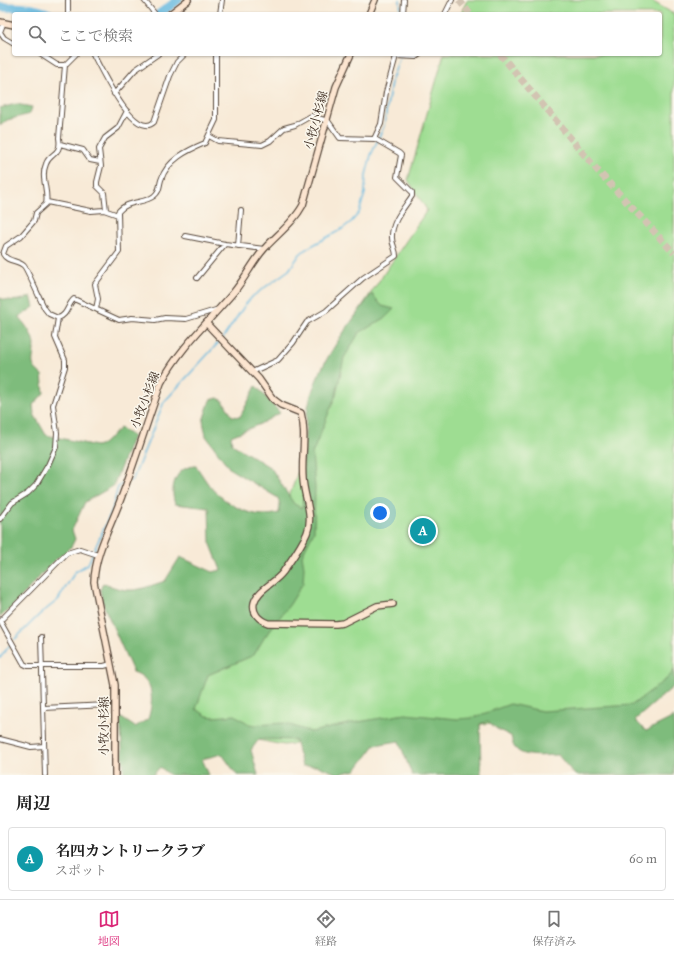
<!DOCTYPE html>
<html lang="ja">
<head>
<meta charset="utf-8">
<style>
	body { margin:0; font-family:"IM FELL Great Primer","Noto Serif JP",serif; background:#f2f2f2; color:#222 }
	.you { position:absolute; left:380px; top:513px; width:14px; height:14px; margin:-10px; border:3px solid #fff; border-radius:50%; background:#1a73e8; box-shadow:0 0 0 6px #1a73e833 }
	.badge { display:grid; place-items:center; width:26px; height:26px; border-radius:50%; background:#db2777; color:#fff; font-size:13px; font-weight:700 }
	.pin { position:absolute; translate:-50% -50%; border:2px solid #fff; box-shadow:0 1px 4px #0006 }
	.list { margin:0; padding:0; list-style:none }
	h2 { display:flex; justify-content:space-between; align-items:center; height:52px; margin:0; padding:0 16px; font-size:17px }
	h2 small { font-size:13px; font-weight:400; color:#767676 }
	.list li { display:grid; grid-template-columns:26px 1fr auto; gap:12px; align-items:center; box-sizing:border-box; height:64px; margin:0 8px 8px; padding:0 8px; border:1px solid #e0e0e0; border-radius:4px }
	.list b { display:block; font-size:15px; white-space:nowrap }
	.list p { margin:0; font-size:13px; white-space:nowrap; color:#767676 }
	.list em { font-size:13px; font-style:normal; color:#767676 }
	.icon { flex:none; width:22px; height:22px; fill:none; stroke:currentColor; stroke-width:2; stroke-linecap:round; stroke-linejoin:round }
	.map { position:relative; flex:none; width:674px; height:775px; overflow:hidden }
	.search { position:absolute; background:#fff; box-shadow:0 1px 3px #0004; left:12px; right:12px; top:12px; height:44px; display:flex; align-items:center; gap:10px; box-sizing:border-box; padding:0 14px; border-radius:4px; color:#767676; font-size:15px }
	.sheet { height:124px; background:#fff }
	nav { display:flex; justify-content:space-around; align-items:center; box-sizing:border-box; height:56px; border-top:1px solid #e0e0e0; background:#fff; font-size:11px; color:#767676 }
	nav a { display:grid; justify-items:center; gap:2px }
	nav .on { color:#db2777 }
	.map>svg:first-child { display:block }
	.green { fill:#9edd92; stroke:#6c8458 }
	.forest { fill:#7ebc7c; stroke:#5c734d }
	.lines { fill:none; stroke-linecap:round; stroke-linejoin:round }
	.stream { stroke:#63b8df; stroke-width:1.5 }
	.river { stroke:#63b8df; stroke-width:9 }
	.highway-tunnel { stroke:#d2c4b2; stroke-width:7; stroke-dasharray:7 3.5; stroke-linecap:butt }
	.street-casing { stroke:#57473a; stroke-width:6 }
	.secondary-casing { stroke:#57473a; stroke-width:8 }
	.street { stroke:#fff; stroke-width:4 }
	.secondary { stroke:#fce5d0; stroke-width:5.5 }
	.labels { text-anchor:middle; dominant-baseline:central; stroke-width:3; stroke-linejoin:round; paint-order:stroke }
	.street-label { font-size:12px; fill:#3b2a1e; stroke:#fbf7ec }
</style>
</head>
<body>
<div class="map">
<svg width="674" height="775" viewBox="0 0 674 775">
	<rect width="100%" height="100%" fill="#fbf7ec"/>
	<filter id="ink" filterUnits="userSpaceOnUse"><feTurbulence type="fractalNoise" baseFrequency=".025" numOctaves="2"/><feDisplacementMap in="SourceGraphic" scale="8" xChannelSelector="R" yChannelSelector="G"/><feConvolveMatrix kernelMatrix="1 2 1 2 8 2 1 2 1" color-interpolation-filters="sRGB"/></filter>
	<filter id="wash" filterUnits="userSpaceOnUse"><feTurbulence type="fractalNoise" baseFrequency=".012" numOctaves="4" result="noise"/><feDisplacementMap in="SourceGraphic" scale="16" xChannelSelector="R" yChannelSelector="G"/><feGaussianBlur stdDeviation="0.9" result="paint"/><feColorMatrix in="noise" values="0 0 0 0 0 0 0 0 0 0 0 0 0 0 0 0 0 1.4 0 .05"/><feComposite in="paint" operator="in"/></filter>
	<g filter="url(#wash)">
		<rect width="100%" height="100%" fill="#f8ead7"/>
		<!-- green -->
		<path class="green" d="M 467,0 L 650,0 L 674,14 L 674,678 L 634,708 L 284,745 L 189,727 L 181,673 L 274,539 L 352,321 L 427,210 L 408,180 L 444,54 L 660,54 L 660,14 L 461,14 Z"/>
		<!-- forest -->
		<path class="forest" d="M 16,104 L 32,107 L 30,114 L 7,120 L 0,126 L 0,108 Z
			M 372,294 L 382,306 L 394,309 L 385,318 L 359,333 L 344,358 L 336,395 L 312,454 L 315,487 L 314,531 L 302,555 L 304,567 L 303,583 L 290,604 L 264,638 L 254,655 L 208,675 L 196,709 L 207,716 L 214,717 L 235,715 L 249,724 L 256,725 L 284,723 L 311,732 L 352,723 L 405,714 L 457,719 L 472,718 L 510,704 L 542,711 L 632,705 L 669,677 L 674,670 L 674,686 L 635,720 L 646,731 L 674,717 L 674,775 L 575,775 L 558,755 C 546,755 524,759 515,748 C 513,746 512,740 511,736 L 497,729 L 488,721 L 480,724 L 481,775 L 412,775 L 399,741 L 375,745 L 356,770 L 338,774 L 318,766 L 302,766 L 295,740 L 259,739 L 251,750 L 258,775 L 237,775 L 222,754 L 202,759 L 209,775 L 170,775 L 160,767 L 153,775 L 124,775 L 120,717 L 135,727 L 148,719 C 154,701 154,678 133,672 L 103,604 L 100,590 L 103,583 C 132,595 137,590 165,581 L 180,557 L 213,572 L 221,570 L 210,542 L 209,508 L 175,504 C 169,487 176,466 196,466 C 202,474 207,484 214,491 C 232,507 254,520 279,513 L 280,505 L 278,498 L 230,469 L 206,436 L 203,421 L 210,400 L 218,398 L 224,402 L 232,416 L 240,417 L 256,386 L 280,413 L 260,424 L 231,436 L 232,444 L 271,468 L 294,504 L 302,508 C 304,477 303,444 307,413 C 313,370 347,327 372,294 Z
			M 31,296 L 34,307 L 19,317 C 26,326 34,335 34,347 C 34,362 28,364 42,375 L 44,393 L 33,405 L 34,414 L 46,435 L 96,446 L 103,444 L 120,428 L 133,436 L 113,486 L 85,502 L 72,530 L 75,539 L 71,547 L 54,561 L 11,608 L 0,617 L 0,298 C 11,302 21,301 31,296 Z"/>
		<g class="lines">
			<!-- stream -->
			<path class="stream" d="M 400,0 L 401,14
				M 223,338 L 245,305 L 253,296 L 289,270 L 300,254 L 306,249 L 342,229 L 351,222 L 359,213 L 365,193 L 366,175 L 371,155 L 384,126 L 391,82 L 401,54
				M 130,481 L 133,479 L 164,402 L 220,341
				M 15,639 L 39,615 L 58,600 L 75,572 L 88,564 L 112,510 L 118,487 L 124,483
				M 0,658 L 10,645"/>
			<!-- river -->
			<path class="river" d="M 0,7 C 17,7 35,7 50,14
				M 159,14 L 178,0"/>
		</g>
	</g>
	<g filter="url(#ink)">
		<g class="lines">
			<!-- highway-tunnel -->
			<path class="highway-tunnel" d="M 459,0 L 470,14
				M 500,54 L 598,171 L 674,253"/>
			<defs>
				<path id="street" d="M 68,0 L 68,14
					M 144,0 L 155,14
					M 220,14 L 222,0
					M 403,14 L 404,0
					M 445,14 L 452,0
					M 4,22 L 0,32 L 4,38 L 14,44
					M 40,54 L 57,65 L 65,65
					M 93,54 C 100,67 134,141 154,122 L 170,76 L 177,62 L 185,54
					M 114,94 L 135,70 L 158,54
					M 209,136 L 218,141 L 262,145 L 270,141 L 284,128 L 295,125 L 311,116 L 328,121 L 340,138 L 375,139 L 399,153 L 401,155 L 397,177 L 412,192 L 412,196 C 404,208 391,222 392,238 C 392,245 396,249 396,256 L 363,278 L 326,311 L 307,322 L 293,343 L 278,360 L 252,372
					M 374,139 L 381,124 L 386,92 L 396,56 L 416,57 L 420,54
					M 60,144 L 83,150 L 90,160 L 100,162
					M 47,202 L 91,211 L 104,210 L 118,215
					M 106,210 L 104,193 L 97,186 L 97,182 L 101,166 L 99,149 L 105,138 L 118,128 L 127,111
					M 185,236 L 225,244 L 264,249
					M 238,246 L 241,210
					M 197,278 L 225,244
					M 96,309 L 98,299 L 95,284 L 119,252 L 118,212 C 127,200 144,204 154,196 C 160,191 159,187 161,180 C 167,160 188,150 205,143 L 216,120 L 216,54
					M 58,318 L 49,314 L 45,309 C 41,302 27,269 24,266 C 18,260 7,262 3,254 L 6,246 L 21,236 L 34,221 L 36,213 L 46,204 C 49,191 40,178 46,164 C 50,152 62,156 59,138 L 65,65 L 76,54
					M 0,519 L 12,503 L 28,493 L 36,485 L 48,465 L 56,447 L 57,433 L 53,405 L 65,367 L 65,360 L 55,337 L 58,318 C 68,315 67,305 74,299 L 119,320 L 132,318 L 155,320 L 165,318 L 186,319 L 219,309
					M 98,555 L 80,549 L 67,553 L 0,621 L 24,664 L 28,666 L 104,666 L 111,664
					M 41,637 L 45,775
					M 43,708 L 108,705
					M 0,739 L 31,747 L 44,746"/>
				<path id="secondary" d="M 170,14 L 188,0
					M 369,14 L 375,0
					M 0,22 L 14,25
					M 206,323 L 259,379 L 273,399 L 281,405 L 301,413 C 307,435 301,457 303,479 C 304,497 314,516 307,533 C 301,547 291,560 283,572 C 275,583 257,590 254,603 C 252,613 259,620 268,623 L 336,624 L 343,623 L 377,606 L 393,604
					M 115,775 L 115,685 L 94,582 C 95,553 110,528 120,501 C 135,462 147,422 161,383 C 179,349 208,322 233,293 C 245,279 253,261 265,248 C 278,234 294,222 303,205 L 336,87 L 351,54"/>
			</defs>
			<!-- street casing -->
			<use href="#street" class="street-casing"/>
			<!-- secondary casing -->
			<use href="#secondary" class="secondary-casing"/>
			<!-- street -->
			<use href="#street" class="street"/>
			<!-- secondary -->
			<use href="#secondary" class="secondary"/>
		</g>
	</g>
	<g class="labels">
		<!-- street labels -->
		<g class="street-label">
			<text transform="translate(316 120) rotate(-75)">小牧小杉線</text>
			<text transform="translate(145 400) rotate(-69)">小牧小杉線</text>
			<text transform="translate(104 726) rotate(-90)">小牧小杉線</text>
		</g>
	</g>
</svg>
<div class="you"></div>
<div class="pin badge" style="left:423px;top:531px;background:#0f9aa8">A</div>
<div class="search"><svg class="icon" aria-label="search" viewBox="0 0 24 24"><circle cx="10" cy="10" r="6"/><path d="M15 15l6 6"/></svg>ここで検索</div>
</div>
<section class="sheet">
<h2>周辺<small></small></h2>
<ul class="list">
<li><span class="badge" style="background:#0f9aa8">A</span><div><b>名四カントリークラブ</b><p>スポット</p></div><em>60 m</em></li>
</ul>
</section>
<nav>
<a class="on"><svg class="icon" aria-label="map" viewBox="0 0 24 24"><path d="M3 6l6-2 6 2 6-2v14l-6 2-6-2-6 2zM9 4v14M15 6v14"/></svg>地図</a>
<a><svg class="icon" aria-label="directions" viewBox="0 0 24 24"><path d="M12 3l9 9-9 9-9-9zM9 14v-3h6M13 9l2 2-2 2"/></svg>経路</a>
<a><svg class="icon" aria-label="saved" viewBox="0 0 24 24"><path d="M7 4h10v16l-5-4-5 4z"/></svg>保存済み</a>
</nav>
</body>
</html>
